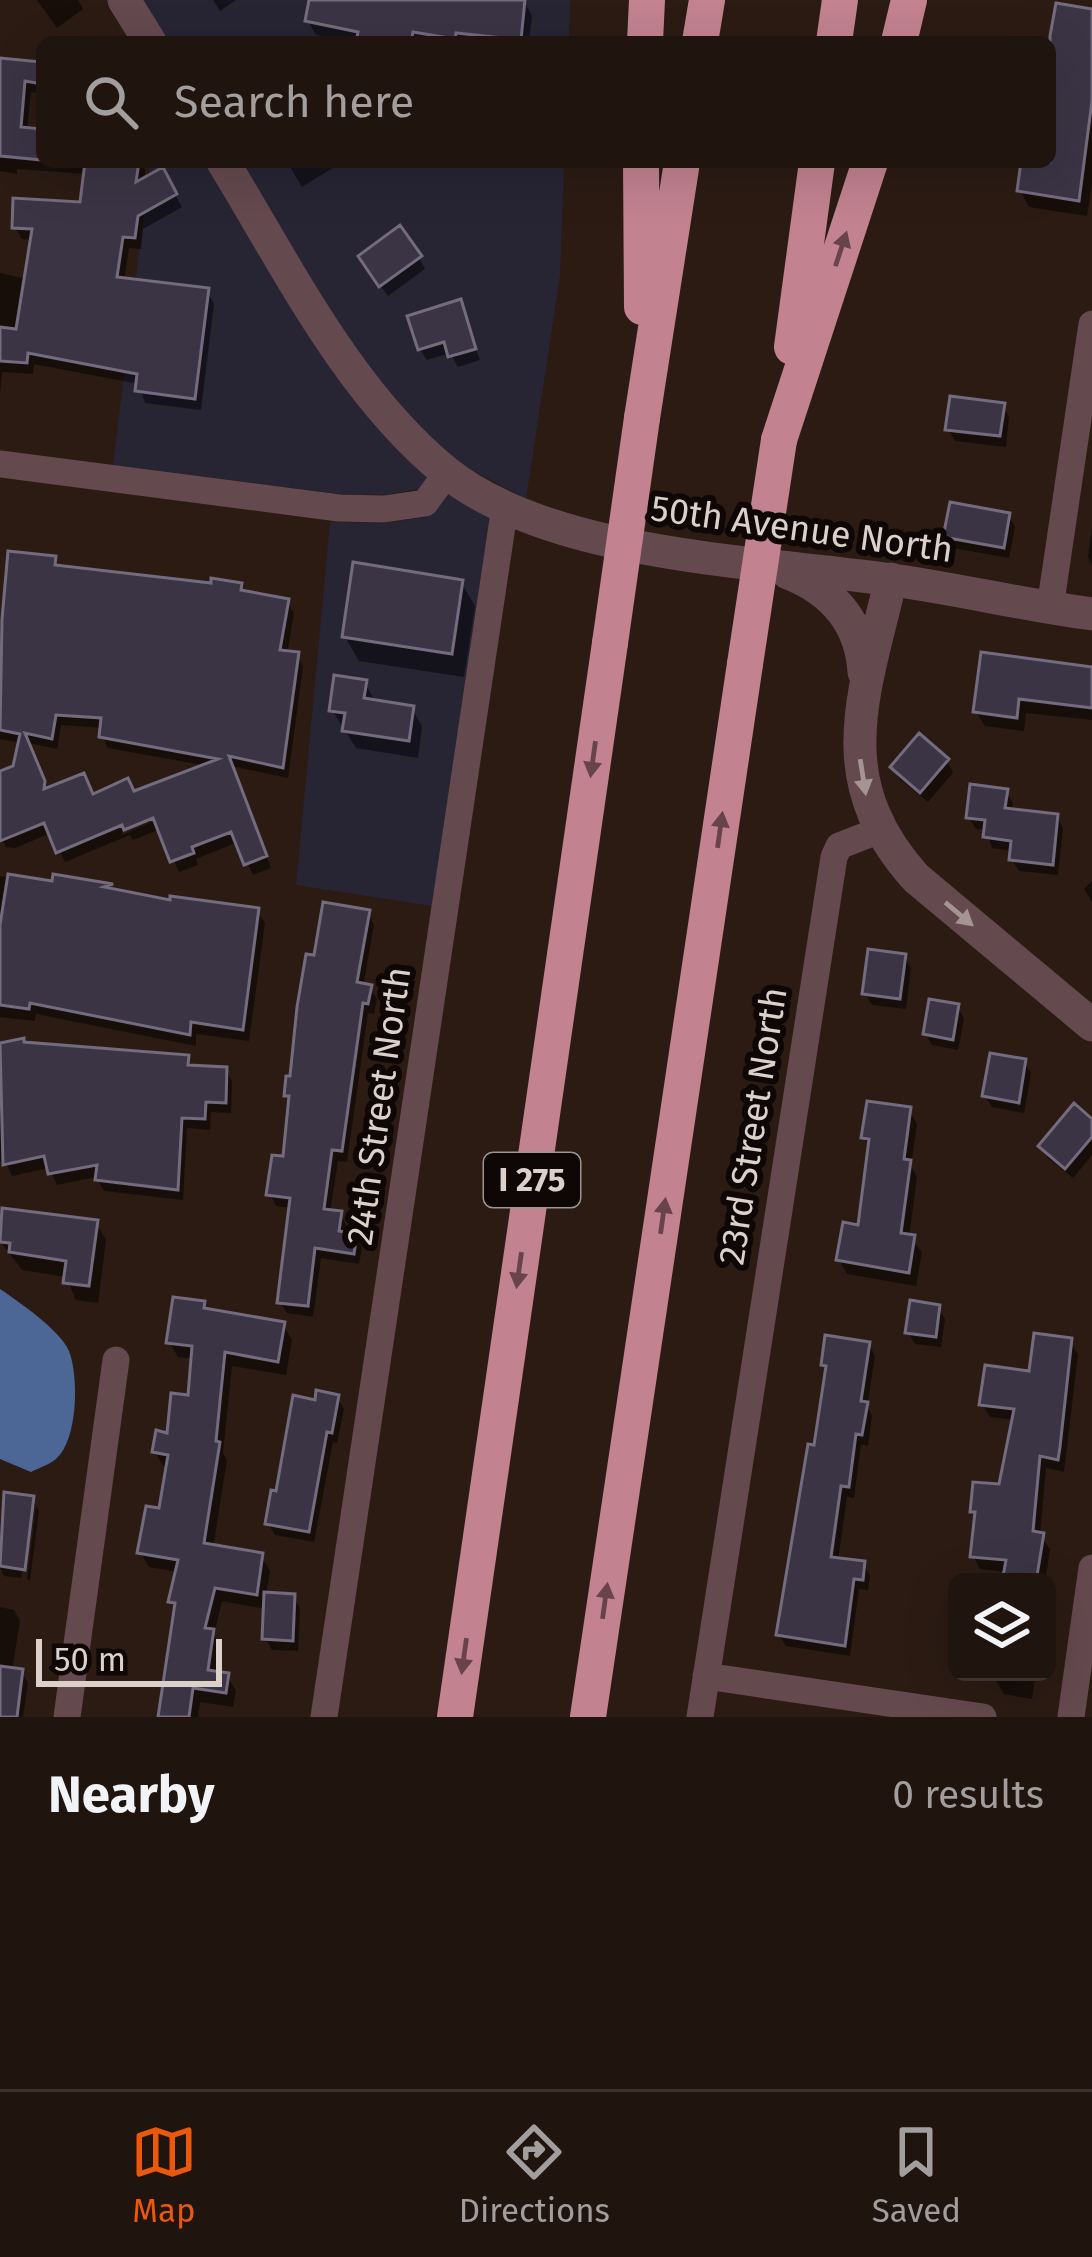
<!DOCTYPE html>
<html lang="en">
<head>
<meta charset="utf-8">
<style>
	body { margin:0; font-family:"Fira Sans",sans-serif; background:#2d211c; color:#f1f3f6 }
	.controls { position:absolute; right:36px; bottom:36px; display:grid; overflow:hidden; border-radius:18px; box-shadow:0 12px 48px #0002 }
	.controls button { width:108px; height:108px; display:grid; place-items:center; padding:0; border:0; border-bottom:3px solid #3d332e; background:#20140e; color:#f1f3f6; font:60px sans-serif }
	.scale { position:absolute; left:36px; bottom:30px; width:186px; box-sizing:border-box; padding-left:12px; border:6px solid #dcd0cb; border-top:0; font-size:33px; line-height:42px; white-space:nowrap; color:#dcd0cb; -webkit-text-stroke:9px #0e0705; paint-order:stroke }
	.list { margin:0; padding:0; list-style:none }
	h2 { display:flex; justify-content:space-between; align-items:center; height:156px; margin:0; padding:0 48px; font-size:51px }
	h2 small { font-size:39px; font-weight:400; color:#a29e9e }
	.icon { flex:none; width:66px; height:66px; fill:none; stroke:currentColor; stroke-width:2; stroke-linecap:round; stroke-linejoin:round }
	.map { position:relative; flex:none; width:1092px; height:1717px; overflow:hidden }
	.search { position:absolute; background:#20140e; box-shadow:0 12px 48px #0002; left:36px; right:36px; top:36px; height:132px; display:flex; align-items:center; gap:30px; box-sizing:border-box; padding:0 42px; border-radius:18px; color:#a29e9e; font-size:45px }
	.sheet { height:372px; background:#20140e }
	nav { display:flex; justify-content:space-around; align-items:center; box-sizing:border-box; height:168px; border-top:3px solid #3d332e; background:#20140e; font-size:33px; color:#a29e9e }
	nav a { display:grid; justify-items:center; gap:6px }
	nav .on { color:#ea580c }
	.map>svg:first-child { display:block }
	.commercial { fill:#272434 }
	.water { fill:#4c6795 }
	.shadow { fill:#0007; fill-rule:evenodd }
	.building { fill:#3a3444; stroke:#736b7e; stroke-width:3; fill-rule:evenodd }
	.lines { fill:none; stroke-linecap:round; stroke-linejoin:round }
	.minor { stroke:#64494e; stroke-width:27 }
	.tertiary { stroke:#64494e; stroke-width:33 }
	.motorway { stroke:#c28290; stroke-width:36 }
	.motorway-bridge { stroke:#c28290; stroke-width:36 }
	.oneway { fill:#68444a }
	.oneway2 { fill:#a69393 }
	.labels { text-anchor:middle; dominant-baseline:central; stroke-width:12; stroke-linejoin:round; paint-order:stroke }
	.shield { fill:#0e0705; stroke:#9e9490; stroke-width:3 }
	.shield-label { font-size:33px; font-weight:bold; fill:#dcd0cb }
	.street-label { font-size:36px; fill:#dcd0cb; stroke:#0e0705 }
</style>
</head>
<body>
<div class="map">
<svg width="1092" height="1717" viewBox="0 0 1092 1717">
	<rect width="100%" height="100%" fill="#2b1b13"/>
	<!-- commercial -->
	<path class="commercial" d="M 140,0 L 570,0 L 569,42 L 166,42 Z
		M 150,162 L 208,162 L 430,474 L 419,489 L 384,495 L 340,494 L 113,465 Z
		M 239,162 L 564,162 L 560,276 L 526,499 L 455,461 L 398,404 L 347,338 Z
		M 450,491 L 490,516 L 432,906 L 296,885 L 330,522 L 384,523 L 426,517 Z"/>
	<!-- water -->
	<path class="water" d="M 0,1289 C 19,1302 60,1330 69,1351 C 79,1377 78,1440 56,1459 C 49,1465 38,1468 31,1472 L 0,1459 Z"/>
	<!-- shadow -->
	<path class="shadow" d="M 37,0 L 78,0 L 83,9 L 57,28 Z
		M 213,0 L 236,0 L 220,11 Z
		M 312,0 L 524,1 L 532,16 L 529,42 L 353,42 L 316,35 L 308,21 Z
		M 1092,12 L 1092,185 L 1087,216 L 1029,207 L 1020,190 L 1023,162 L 1050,162 L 1050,53 Z
		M 0,61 L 42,66 L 42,94 L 31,92 L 27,130 L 42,132 L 42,162 L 141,162 L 145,170 L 144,181 L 169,183 L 182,207 L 143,229 L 141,249 L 129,248 L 124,281 L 207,291 L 214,304 L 201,410 L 145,403 L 139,384 L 34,364 L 33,374 L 2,372 L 0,396 L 0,273 L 27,279 L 33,240 L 22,239 L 15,227 L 83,205 L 87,174 L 17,169 L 17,174 L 0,171 Z
		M 287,162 L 342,162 L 302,187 Z
		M 419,258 L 425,269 L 388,296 L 368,268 Z
		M 459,303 L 480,360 L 458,367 L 450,353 L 427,360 L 420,349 Z
		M 1003,406 L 1009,417 L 1006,447 L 955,441 L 948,429 Z
		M 1008,515 L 1015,527 L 1009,558 L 953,548 L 947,536 Z
		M 1092,528 L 1092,565 L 1088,557 Z
		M 54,559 L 59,569 L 213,586 L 240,585 L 245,594 L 287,602 L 294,613 L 287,654 L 297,655 L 303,666 L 288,778 L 232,766 L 271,868 L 253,875 L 238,842 L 196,859 L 198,865 L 179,872 L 160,829 L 133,840 L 130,835 L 65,862 L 51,833 L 15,848 L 6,847 L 0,836 L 0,774 L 16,768 L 21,743 L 0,739 L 0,671 L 5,672 ZM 61,725 L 103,728 L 102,736 L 108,748 L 208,766 L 134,794 L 93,797 L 48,791 L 28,743 L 57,749 ZM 165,809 L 167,815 L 122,835 L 122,828 Z
		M 461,582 L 475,606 L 464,677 L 359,661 L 345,637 Z
		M 1092,670 L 1092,720 L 1026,713 L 1024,731 L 985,726 L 976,712 Z
		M 365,683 L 376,703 L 412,709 L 422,726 L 418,758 L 356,748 L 332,710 Z
		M 947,761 L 953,773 L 928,802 L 900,779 L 893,767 Z
		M 1006,792 L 1013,803 L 1012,812 L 1057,817 L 1063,828 L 1058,875 L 1019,871 L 1012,860 L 1013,851 L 992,848 L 986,830 L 976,829 L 969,818 Z
		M 0,876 L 55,884 L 55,878 L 111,886 L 115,892 L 172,904 L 257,911 L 265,923 L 249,1041 L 196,1034 L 196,1046 L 36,1014 L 35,1021 L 0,1017 Z
		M 1092,881 L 1092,902 L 1084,889 Z
		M 368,913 L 374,925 L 363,986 L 370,988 L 377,999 L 374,1014 L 368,1013 L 347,1162 L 338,1161 L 330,1213 L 340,1214 L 347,1226 L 346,1235 L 355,1237 L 362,1248 L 359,1264 L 321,1258 L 313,1317 L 287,1313 L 280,1302 L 292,1208 L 276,1206 L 270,1194 L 285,1160 L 291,1102 L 287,1095 L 316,959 Z
		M 905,957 L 911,969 L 906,1009 L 872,1005 L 865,993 Z
		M 957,1007 L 964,1018 L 958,1050 L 932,1045 L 926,1034 Z
		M 23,1041 L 25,1045 L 187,1058 L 193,1068 L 226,1070 L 232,1081 L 231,1113 L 211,1112 L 210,1130 L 187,1128 L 183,1200 L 104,1191 L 96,1177 L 57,1185 L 49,1168 L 12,1176 L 5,1161 L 0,1162 L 0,1047 Z
		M 1024,1062 L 1031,1073 L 1024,1113 L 992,1107 L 985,1096 Z
		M 909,1110 L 917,1124 L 911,1166 L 917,1177 L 909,1237 L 922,1252 L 916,1286 L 847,1274 L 839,1260 L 860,1228 L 871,1149 L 864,1138 Z
		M 1092,1122 L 1092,1155 L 1073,1178 L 1048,1158 L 1042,1147 Z
		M 96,1223 L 106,1240 L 98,1303 L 76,1300 L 66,1277 L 22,1270 L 0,1241 Z
		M 203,1303 L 208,1312 L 283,1325 L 292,1340 L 286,1375 L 232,1366 L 223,1453 L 227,1460 L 213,1548 L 261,1556 L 270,1571 L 266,1595 L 293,1597 L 300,1608 L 298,1651 L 272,1650 L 265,1638 L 266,1609 L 222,1601 L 214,1635 L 221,1646 L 217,1674 L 227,1676 L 236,1691 L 233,1707 L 200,1702 L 198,1717 L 158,1717 L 177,1611 L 171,1601 L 178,1572 L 149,1567 L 140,1552 L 161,1512 L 169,1467 L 163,1466 L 155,1452 L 170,1436 L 190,1398 L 194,1359 L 178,1357 L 169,1342 Z
		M 938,1308 L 945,1319 L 941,1347 L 915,1344 L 908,1332 Z
		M 1070,1341 L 1078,1354 L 1064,1472 L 1046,1468 L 1040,1535 L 1050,1549 L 1045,1582 L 1005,1582 L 1007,1572 L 980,1569 L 973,1556 L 977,1518 L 973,1511 L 1002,1487 L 1015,1420 L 990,1417 L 982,1404 L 1032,1374 Z
		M 869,1344 L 875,1356 L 867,1407 L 872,1416 L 868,1446 L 861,1444 L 854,1498 L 847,1497 L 838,1561 L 864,1564 L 870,1576 L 868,1590 L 859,1589 L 850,1656 L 786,1646 L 779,1635 L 816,1448 L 828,1372 L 824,1364 Z
		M 337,1397 L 344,1409 L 337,1443 L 333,1442 L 314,1542 L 275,1535 L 268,1523 L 317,1403 Z
		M 7,1495 L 32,1499 L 39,1511 L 30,1580 L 27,1579 L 36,1506 L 30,1506 L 21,1578 L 4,1576 L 0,1568 Z
		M 0,1607 L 14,1610 L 20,1621 L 12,1671 L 21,1672 L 28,1683 L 23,1717 L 0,1717 Z
		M 997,1672 L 1036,1672 L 1032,1699 L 1004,1694 L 996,1681 Z"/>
	<!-- building -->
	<path class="building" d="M 309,0 L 525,0 L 521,40 L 456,33 L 455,39 L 413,32 L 411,42 L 375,42 L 357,37 L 358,32 L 305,21 Z
		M 1056,3 L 1092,9 L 1092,101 L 1079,201 L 1017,191 L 1021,162 L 1050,162 L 1050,36 Z
		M 0,58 L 42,62 L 42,84 L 25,81 L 21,127 L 42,129 L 42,160 L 0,156 Z
		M 85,162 L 139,162 L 136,182 L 163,167 L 177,194 L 138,216 L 135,238 L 123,237 L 117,277 L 209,288 L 195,399 L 135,391 L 137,374 L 28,353 L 27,363 L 0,361 L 0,327 L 16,329 L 32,229 L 12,228 L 13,198 L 80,202 Z
		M 400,225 L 422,256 L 379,287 L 358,256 Z
		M 461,299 L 476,349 L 448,357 L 444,342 L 418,350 L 407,316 Z
		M 950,396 L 1005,403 L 1000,436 L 945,430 Z
		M 950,502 L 1010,513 L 1004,548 L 943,537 Z
		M 8,551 L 56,556 L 55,565 L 211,583 L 211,578 L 242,583 L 241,590 L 289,599 L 280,650 L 299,652 L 283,768 L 229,756 L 267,856 L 244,865 L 231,832 L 192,847 L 194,853 L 170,862 L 153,818 L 124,830 L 122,825 L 56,853 L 44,823 L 0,841 L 0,771 L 13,766 L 20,734 L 0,730 L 2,619 ZM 56,715 L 101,718 L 99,737 L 218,759 L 134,791 L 128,778 L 93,794 L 84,773 L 44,789 L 45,781 L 25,733 L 52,739 Z
		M 353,562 L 463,580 L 452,654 L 342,637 Z
		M 981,652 L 1092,667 L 1092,708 L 1019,699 L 1017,718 L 973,712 Z
		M 334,675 L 367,680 L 364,698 L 414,706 L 409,741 L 342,731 L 345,713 L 329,711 Z
		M 919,733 L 949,759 L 920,793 L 890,767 Z
		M 970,784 L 1008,789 L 1005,808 L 1058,814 L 1053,865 L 1009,860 L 1011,841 L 983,837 L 985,820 L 966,818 Z
		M 8,874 L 52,881 L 53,874 L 113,884 L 104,887 L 170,900 L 170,896 L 259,908 L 243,1030 L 191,1022 L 190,1035 L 30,1003 L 29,1009 L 0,1005 L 0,925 Z
		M 323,902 L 370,910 L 357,982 L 372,985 L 368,1004 L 363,1003 L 342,1151 L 332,1150 L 324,1209 L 342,1211 L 339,1231 L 357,1234 L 354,1254 L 315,1248 L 308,1306 L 277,1303 L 290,1198 L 266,1195 L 272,1155 L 283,1156 L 289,1096 L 284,1096 L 286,1076 L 290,1076 L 297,1007 L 306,954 L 314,955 Z
		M 868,949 L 906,954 L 900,999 L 862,994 Z
		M 929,999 L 959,1004 L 953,1040 L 923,1034 Z
		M 24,1038 L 24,1042 L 189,1055 L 188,1065 L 227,1067 L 226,1103 L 206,1102 L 205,1119 L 182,1118 L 178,1190 L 95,1180 L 97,1165 L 48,1174 L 44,1156 L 3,1165 L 0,1043 Z
		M 990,1053 L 1026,1059 L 1019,1103 L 982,1096 Z
		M 867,1101 L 911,1107 L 904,1159 L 911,1160 L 901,1233 L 915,1235 L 909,1273 L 836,1260 L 843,1222 L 858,1225 L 869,1139 L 861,1138 Z
		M 1074,1103 L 1092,1119 L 1092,1137 L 1065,1169 L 1038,1146 Z
		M 2,1208 L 98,1220 L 89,1286 L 63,1283 L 66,1261 L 9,1252 L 10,1243 L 0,1242 Z
		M 173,1297 L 205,1301 L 204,1308 L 285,1322 L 278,1362 L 225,1352 L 216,1441 L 220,1442 L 204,1543 L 263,1553 L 257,1595 L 215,1588 L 205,1628 L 214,1629 L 208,1670 L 229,1673 L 226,1693 L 193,1688 L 189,1717 L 158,1717 L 175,1603 L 168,1602 L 178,1560 L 137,1553 L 146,1506 L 159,1508 L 168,1455 L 152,1452 L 156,1430 L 167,1433 L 171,1393 L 188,1395 L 192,1346 L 166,1343 Z
		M 910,1300 L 940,1305 L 936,1337 L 905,1333 Z
		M 1034,1333 L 1072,1338 L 1060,1447 L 1058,1460 L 1040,1456 L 1033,1531 L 1044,1533 L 1036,1582 L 1002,1582 L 1006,1560 L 970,1557 L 975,1512 L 970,1512 L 973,1482 L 999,1484 L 1014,1409 L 979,1405 L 985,1365 L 1029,1371 Z
		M 825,1335 L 870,1342 L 861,1401 L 868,1402 L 862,1435 L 856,1434 L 849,1487 L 841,1486 L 831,1557 L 865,1561 L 863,1580 L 854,1579 L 845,1646 L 776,1635 L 808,1444 L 814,1445 L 826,1366 L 821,1365 Z
		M 316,1390 L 339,1395 L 332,1433 L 327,1432 L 309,1532 L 265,1524 L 271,1490 L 276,1491 L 293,1395 L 315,1400 Z
		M 4,1492 L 34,1496 L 25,1570 L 0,1566 Z
		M 264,1592 L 295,1594 L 293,1641 L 262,1639 Z
		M 0,1666 L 23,1669 L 17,1717 L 0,1717 Z"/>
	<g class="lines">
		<!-- minor -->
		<path class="minor" d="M 0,464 L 339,508 L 384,509 L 425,503 L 447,473
			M 1050,608 L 1092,324
			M 706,1676 L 983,1717
			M 67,1717 L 116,1360
			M 324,1717 L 505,506
			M 700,1717 L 834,857 L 839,846 L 880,830
			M 1071,1717 L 1092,1568"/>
		<!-- tertiary -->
		<path class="tertiary" d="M 124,0 L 150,42
			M 223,162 C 288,268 348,392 446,472 C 552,556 755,561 885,579 C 954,588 1023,605 1092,614
			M 788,573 C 834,591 861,623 864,672
			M 891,579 C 864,695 827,779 916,878 L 1092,1025"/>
		<!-- motorway -->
		<path class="motorway" d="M 645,42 L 647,0
			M 700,42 L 707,0
			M 834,42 L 840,0
			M 899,42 L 909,0
			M 641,162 L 642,307
			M 792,347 L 817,162
			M 642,418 L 682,162
			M 779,440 L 870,162
			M 455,1717 L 610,643
			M 588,1717 L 745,664"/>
		<!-- motorway-bridge -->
		<path class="motorway-bridge" d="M 610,643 L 642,418
			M 745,664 L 779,440"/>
	</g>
	<!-- one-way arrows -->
	<defs><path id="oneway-solid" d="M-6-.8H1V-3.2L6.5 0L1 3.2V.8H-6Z" transform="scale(3)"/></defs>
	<g class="oneway">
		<use href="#oneway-solid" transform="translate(841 249) rotate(-72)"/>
		<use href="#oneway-solid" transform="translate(593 759) rotate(98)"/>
		<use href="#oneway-solid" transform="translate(720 830) rotate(-82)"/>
		<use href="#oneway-solid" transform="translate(663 1216) rotate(-82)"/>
		<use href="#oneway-solid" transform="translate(519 1270) rotate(98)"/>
		<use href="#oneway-solid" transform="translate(605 1601) rotate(-82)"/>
		<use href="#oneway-solid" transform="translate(464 1656) rotate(98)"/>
	</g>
	<g class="oneway2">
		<use href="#oneway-solid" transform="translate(863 777) rotate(81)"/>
		<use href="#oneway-solid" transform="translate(959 914) rotate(40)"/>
	</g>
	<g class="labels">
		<!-- shield labels -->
		<rect class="shield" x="484" y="1153" width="96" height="54" rx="9"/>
		<g class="shield-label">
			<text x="532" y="1180">I 275</text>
		</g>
		<!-- street labels -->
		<g class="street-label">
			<text transform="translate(802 529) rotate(8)">50th Avenue North</text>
			<text transform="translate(379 1106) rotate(-82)">24th Street North</text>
			<text transform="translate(753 1126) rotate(-81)">23rd Street North</text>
		</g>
	</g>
</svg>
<div class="controls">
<button><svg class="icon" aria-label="layers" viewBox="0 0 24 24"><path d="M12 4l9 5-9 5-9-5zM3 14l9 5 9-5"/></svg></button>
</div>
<div class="scale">50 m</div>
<div class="search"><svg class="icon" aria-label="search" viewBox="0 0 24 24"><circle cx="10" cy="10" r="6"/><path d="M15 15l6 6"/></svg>Search here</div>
</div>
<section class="sheet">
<h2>Nearby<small>0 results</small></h2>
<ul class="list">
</ul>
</section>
<nav>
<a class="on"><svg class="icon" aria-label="map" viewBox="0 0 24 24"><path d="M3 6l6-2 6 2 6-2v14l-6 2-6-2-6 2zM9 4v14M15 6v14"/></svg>Map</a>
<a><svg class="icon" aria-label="directions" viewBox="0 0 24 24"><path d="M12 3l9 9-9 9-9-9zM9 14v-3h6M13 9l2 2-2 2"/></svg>Directions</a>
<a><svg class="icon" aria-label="saved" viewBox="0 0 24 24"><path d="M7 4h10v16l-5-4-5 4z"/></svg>Saved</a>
</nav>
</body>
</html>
